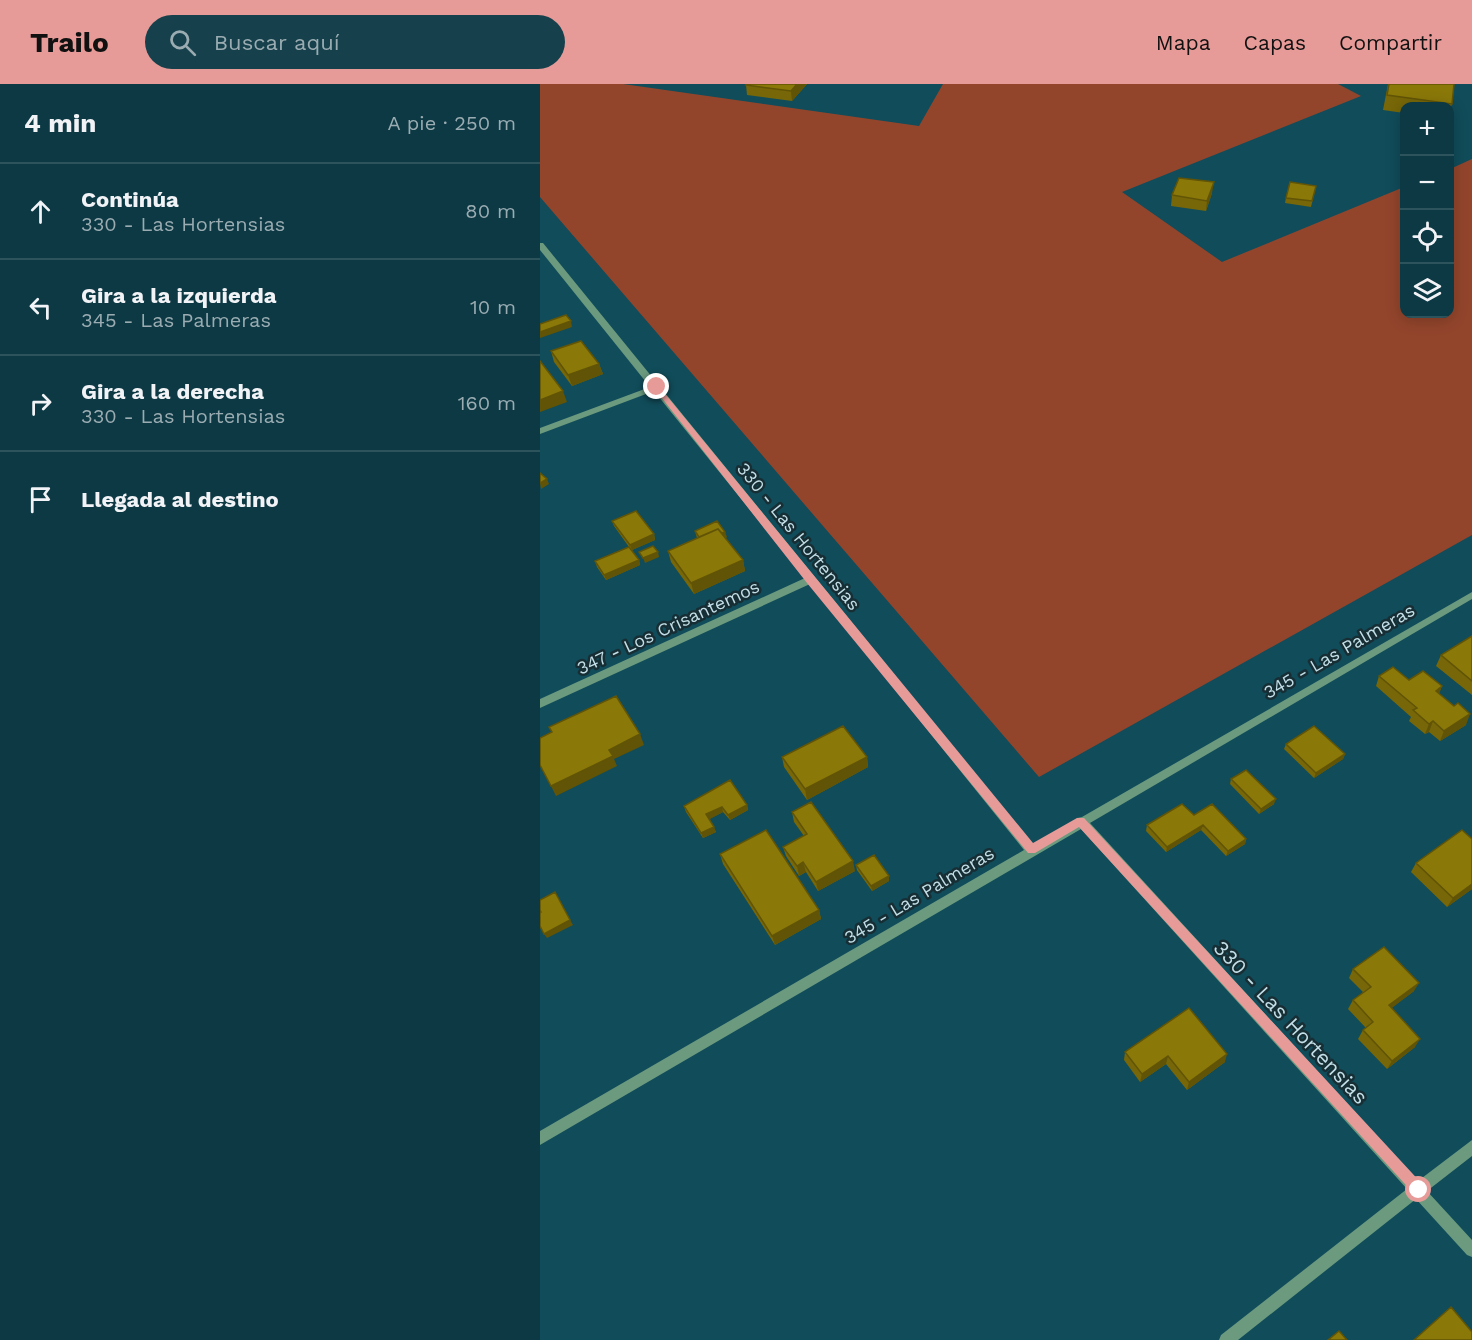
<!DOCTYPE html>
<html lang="es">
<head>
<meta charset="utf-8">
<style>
	body { margin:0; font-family:"Work Sans",sans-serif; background:#16404b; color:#f1f3f6 }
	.controls { position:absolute; right:18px; top:18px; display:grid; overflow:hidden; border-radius:12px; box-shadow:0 3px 15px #0003 }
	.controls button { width:54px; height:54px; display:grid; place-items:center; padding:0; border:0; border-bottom:2px solid #2d535d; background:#0d3944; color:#f1f3f6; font:30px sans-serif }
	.stop { position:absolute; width:18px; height:18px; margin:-14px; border:4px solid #e69b98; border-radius:50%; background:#fff }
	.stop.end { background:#e69b98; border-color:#fff; box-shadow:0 2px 6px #0008 }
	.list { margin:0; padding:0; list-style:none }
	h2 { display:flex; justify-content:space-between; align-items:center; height:78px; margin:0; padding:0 24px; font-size:26px }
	h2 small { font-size:20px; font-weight:400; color:#9aacb2 }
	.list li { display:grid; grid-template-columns:39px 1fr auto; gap:18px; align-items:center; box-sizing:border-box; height:96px; padding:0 24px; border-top:2px solid #2d535d }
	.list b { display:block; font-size:22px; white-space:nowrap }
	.list p { margin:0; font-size:20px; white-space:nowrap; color:#9aacb2 }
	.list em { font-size:20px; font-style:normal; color:#9aacb2 }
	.icon { flex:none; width:33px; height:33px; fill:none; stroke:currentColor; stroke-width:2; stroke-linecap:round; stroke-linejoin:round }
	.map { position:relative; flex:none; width:932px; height:1256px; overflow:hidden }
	header { display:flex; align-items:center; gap:36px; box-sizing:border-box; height:84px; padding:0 30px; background:#e69b98; color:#111 }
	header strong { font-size:28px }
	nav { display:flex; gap:33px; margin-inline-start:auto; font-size:21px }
	.search { width:420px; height:54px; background:#16404b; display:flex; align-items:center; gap:15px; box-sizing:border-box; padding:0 21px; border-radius:33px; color:#9aacb2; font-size:22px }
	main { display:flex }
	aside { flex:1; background:#0d3944 }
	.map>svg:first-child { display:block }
	.green { fill:#93452c }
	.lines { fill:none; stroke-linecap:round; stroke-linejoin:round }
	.minor { fill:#6b9a7f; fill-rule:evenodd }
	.wall { fill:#776708 }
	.shaded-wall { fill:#615406 }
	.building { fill:#8a7809; stroke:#615406; stroke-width:1.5 }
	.route { fill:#e69b98 }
	.labels { text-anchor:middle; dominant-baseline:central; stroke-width:5; stroke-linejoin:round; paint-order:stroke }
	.street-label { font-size:18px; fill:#c3dee6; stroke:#172e35 }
	.near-street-label { font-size:21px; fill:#c3dee6; stroke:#172e35 }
</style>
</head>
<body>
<header>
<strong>Trailo</strong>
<div class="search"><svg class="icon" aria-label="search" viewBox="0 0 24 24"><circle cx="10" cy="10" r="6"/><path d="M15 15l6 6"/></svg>Buscar aquí</div>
<nav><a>Mapa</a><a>Capas</a><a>Compartir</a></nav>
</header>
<main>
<aside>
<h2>4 min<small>A pie · 250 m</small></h2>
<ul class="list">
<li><svg class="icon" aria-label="ahead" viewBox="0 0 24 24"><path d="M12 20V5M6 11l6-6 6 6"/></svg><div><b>Continúa</b><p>330 - Las Hortensias</p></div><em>80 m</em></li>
<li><svg class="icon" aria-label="left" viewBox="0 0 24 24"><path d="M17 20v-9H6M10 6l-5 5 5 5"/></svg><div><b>Gira a la izquierda</b><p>345 - Las Palmeras</p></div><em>10 m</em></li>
<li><svg class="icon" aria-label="right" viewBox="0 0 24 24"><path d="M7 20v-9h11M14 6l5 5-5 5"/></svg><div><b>Gira a la derecha</b><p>330 - Las Hortensias</p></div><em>160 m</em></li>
<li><svg class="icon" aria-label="arrive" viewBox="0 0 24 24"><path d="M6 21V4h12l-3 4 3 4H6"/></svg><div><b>Llegada al destino</b></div></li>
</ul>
</aside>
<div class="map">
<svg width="932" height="1256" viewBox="0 0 932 1256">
	<rect width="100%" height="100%" fill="#114c5a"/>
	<!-- green -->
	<path class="green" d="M 0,0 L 83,0 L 379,42 L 403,0 L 798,0 L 821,12 L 582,108 L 682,178 L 864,103 L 864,230 L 910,230 L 910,85 L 932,75 L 932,451 L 499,693 L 0,113 Z"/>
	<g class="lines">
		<!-- minor -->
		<path class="minor" d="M 0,159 L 3,159 L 493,761 L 536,736 L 537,734 L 542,733 L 932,508 L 932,515 L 550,739 L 878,1097 L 932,1056 L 932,1072 L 887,1107 L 932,1156 L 932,1173 L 927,1171 L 876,1115 L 698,1256 L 679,1256 L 681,1251 L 867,1105 L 541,745 L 0,1061 L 0,1047 L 484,766 L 270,500 L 0,624 L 0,615 L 265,494 L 114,307 L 0,350 L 0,344 L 110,303 L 0,166 Z"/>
	</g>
	<!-- wall -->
	<path class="wall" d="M 207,0 L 267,0 L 252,17 L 207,11 L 206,1 Z
		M 848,0 L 914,0 L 912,20 L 909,28 L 909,22 L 864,22 L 864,29 L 843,26 Z
		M 776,102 L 771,123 L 745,119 L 746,114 Z
		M 672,109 L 666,127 L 631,122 L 632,111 Z
		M 11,267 L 59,280 L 63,290 L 32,302 L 14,278 Z
		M 72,437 L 114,450 L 115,456 L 92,466 L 99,476 L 100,481 L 66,496 L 57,483 L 55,477 L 89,463 L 74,442 Z
		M 155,447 L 187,453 L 185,454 L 203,476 L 205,487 L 154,510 L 131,478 L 128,467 L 157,454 Z
		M 932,552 L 932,611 L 896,582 L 901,571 Z
		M 839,592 L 902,602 L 899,609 L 926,641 L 900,657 L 889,648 L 885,650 L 869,637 L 871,633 L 836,602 Z
		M 746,660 L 805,670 L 803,675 L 774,694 L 744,665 Z
		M 242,673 L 327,673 L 328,683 L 267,716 L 244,683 Z
		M 691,695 L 734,720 L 719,730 L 690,700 Z
		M 207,721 L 208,726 L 190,736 L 183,728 L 169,735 L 176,748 L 163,754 L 146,728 L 144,722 Z
		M 252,728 L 315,787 L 278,807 L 266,788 L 259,792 L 246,772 L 243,763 L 264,752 L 254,738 Z
		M 654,731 L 706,755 L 705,760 L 686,772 L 661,746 L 626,768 L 606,747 L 607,741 Z
		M 180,770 L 279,826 L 281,835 L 235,861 L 183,780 Z
		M 876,779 L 932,805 L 907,823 L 871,788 Z
		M 316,781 L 349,792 L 349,797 L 332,807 L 317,786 Z
		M 813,885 L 874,907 L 851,924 L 875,963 L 847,985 L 818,955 L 823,946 L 826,944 L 808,925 L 813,916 L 823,908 L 809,894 Z
		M 585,968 L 685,978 L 647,1006 L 626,980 L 600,998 L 584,976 Z"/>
	<!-- shaded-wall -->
	<path class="shaded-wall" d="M 257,0 L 267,0 L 252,17 L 251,7 Z
		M 674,98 L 672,109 L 666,127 L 667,117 Z
		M 31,237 L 32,243 L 0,254 L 0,248 Z
		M 59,280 L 63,290 L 32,302 L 28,291 Z
		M 23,307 L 27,318 L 0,328 L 0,316 Z
		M 7,395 L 9,400 L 1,405 L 0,399 Z
		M 185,448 L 187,453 L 164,463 L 163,458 Z
		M 114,450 L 115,456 L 92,466 L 90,461 Z
		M 118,468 L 119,473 L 105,479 L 103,474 Z
		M 99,476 L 100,481 L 66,496 L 64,491 Z
		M 203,476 L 205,487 L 154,510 L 151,499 Z
		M 902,602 L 898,613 L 896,607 Z
		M 930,630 L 926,641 L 900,657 L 904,647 Z
		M 893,637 L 889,648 L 885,650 L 889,640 Z
		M 100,650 L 104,661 L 74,675 L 77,682 L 16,712 L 11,702 L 69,666 Z
		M 805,670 L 803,675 L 774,694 L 776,689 Z
		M 327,673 L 328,683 L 267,716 L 265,705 Z
		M 736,715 L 734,720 L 719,730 L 721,725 Z
		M 207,721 L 208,726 L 190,736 L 188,731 Z
		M 182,723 L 183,728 L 168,736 L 166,730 Z
		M 663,741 L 661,746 L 626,768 L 627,763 Z
		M 174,743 L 176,748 L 163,754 L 161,749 Z
		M 706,755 L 705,760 L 686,772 L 688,767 Z
		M 313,777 L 315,787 L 278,807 L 276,798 Z
		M 263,778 L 266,788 L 259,792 L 257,782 Z
		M 349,792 L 349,797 L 332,807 L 331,802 Z
		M 932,800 L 932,805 L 907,823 L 913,814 Z
		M 279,826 L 281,835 L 235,861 L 232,852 Z
		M 30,836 L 33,841 L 7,854 L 4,850 Z
		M 879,899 L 874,907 L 844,930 L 849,921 Z
		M 880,955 L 875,963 L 847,985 L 852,977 Z
		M 687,970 L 685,978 L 647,1006 L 649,998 Z
		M 628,972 L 626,980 L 600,998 L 602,990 Z"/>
	<!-- building -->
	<path class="building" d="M 207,0 L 257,0 L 251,7 L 206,1 Z
		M 849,0 L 914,0 L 912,20 L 847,11 Z
		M 639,94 L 674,98 L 667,117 L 632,111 Z
		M 750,98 L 776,102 L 772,117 L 746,114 Z
		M 26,231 L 31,237 L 0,248 L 0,240 Z
		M 41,257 L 59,280 L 28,291 L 11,267 Z
		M 0,277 L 23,307 L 0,316 Z
		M 0,389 L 7,395 L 0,399 Z
		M 96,427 L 114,450 L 90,461 L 72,437 Z
		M 177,437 L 185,448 L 182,449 L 178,445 L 159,453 L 155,447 Z
		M 178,445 L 203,476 L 151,499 L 128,467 Z
		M 113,462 L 118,468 L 103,474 L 99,468 Z
		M 89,463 L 99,476 L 64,491 L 55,477 Z
		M 932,552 L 932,597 L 901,571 Z
		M 853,583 L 869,596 L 883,587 L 902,602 L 896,607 L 914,622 L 918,619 L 930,630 L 904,647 L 893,637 L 889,640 L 873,626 L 877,624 L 839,592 Z
		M 76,612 L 100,650 L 69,666 L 73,672 L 11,702 L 0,681 L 0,654 L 12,648 L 9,643 Z
		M 303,642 L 327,673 L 265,705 L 242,673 Z
		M 774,642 L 805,670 L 776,689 L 746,660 Z
		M 706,686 L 736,715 L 721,725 L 691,695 Z
		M 190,696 L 207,721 L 188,731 L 182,723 L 166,730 L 174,743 L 161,749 L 144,722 Z
		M 271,718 L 313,777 L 276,798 L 263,778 L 257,782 L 243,763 L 267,750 L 252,728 Z
		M 642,720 L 654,731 L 672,720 L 706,755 L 688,767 L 663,741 L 627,763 L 607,741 Z
		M 226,746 L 279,826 L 232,852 L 180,770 Z
		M 922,746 L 932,755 L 932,800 L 913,814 L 876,779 Z
		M 334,771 L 349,792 L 331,802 L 316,781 Z
		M 15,808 L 30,836 L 4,850 L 0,842 L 0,829 L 1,828 L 0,826 L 0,816 Z
		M 844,863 L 879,899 L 849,921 L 880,955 L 852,977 L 823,946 L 833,938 L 813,916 L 831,903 L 813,885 Z
		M 649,924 L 687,970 L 649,998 L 628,972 L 602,990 L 585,968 Z
		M 911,1223 L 932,1248 L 932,1256 L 874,1256 Z
		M 799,1247 L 807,1256 L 788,1256 Z"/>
	<!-- route -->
	<path class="route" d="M 117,300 L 493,759 L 537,734 L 544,734 L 884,1102 L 884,1111 L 875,1111 L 539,743 L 495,769 L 488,769 L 267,499 L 114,304 Z"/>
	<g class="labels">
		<!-- street labels -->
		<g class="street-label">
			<text transform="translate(259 452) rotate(51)">330 - Las Hortensias</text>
			<text transform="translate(128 543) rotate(-25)">347 - Los Crisantemos</text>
			<text transform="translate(799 567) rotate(-30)">345 - Las Palmeras</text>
			<text transform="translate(379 811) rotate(-31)">345 - Las Palmeras</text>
		</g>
		<!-- near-street labels -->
		<g class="near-street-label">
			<text transform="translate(751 938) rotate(47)">330 - Las Hortensias</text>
		</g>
	</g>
</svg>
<div class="controls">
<button>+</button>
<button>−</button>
<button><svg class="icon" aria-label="locate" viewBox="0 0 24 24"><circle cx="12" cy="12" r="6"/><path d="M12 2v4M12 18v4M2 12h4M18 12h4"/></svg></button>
<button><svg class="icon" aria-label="layers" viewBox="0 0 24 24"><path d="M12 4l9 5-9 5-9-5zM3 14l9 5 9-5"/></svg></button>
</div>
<div class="stop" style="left:879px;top:1106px"></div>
<div class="stop end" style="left:117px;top:303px"></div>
</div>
</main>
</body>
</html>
